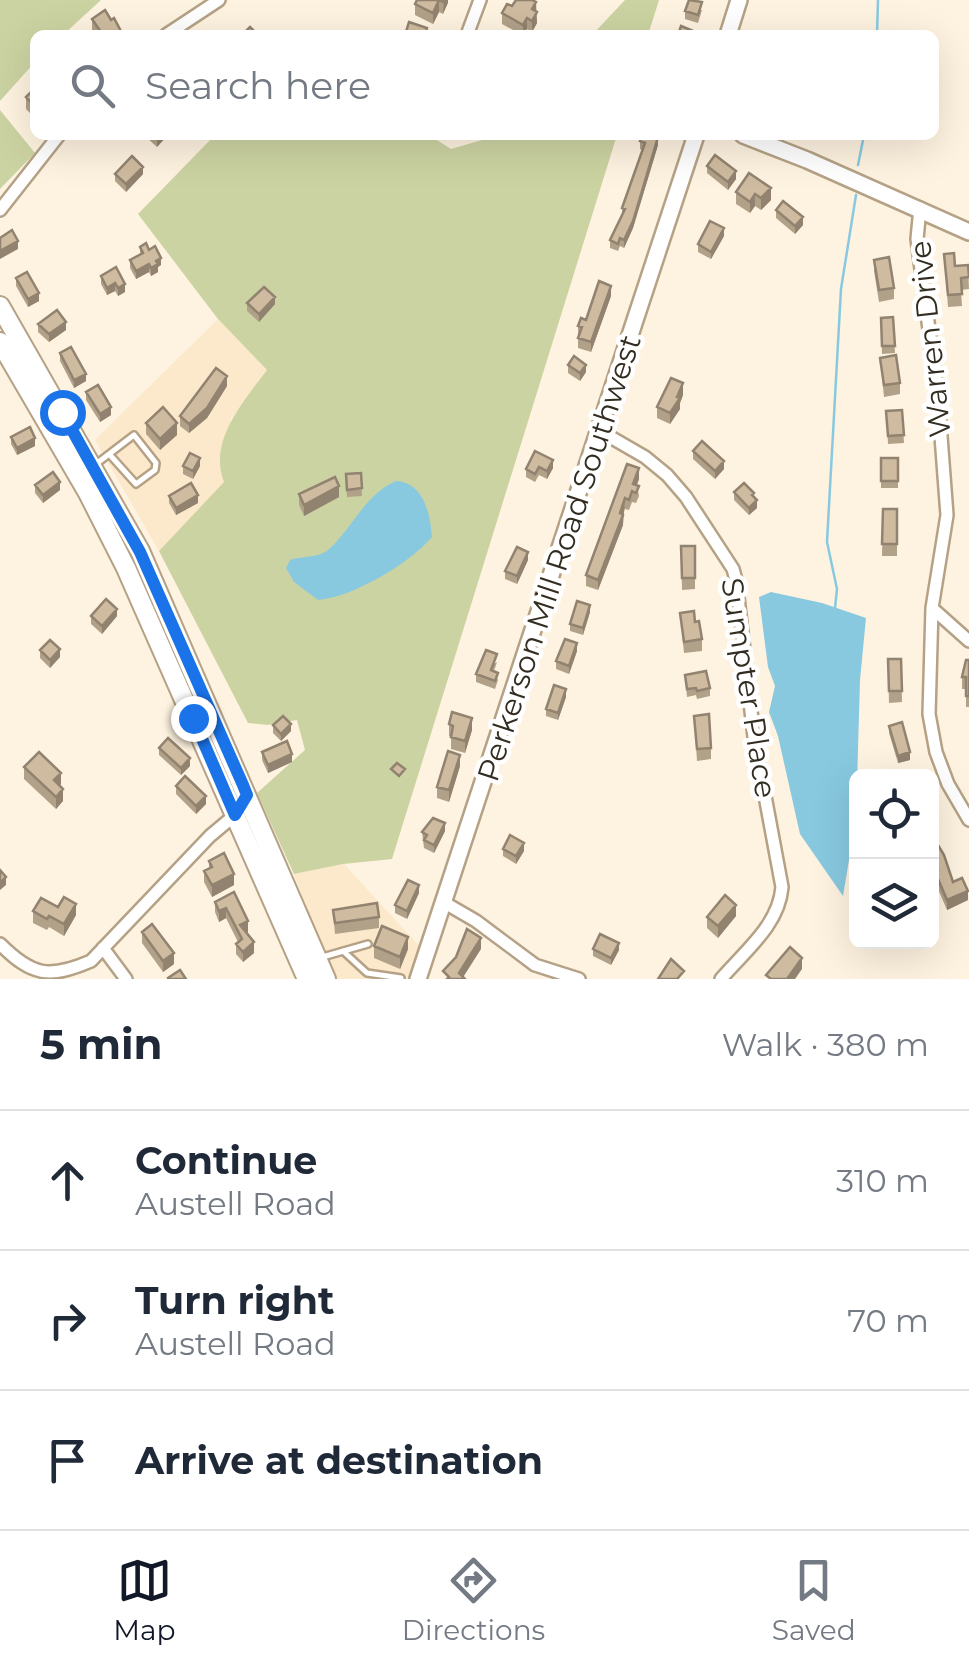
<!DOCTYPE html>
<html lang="en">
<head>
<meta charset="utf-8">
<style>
	body { margin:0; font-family:Montserrat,sans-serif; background:#f2f2f3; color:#1f2937 }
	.controls { position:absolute; right:30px; bottom:30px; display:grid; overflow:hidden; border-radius:15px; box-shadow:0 10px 40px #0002 }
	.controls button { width:90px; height:90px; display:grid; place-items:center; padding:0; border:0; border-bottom:2px solid #e0e1e3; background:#fff; color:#1f2937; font:50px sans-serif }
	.stop { position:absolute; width:30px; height:30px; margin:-22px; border:8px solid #1a73e8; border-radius:50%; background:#fff }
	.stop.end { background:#1a73e8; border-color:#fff; box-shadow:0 2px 10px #0008 }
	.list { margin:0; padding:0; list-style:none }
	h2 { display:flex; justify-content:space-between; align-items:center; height:130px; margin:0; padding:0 40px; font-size:42px }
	h2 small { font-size:32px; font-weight:400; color:#747a83 }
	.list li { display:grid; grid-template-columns:65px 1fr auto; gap:30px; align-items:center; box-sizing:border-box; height:140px; padding:0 40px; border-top:2px solid #e0e1e3 }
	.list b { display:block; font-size:38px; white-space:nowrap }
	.list p { margin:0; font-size:32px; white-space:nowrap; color:#747a83 }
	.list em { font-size:32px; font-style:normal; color:#747a83 }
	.icon { flex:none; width:55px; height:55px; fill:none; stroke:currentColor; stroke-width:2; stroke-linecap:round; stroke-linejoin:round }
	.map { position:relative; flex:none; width:969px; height:979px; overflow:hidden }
	.search { position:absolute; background:#fff; box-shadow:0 10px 40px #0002; left:30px; right:30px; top:30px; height:110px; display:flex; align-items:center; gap:25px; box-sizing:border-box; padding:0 35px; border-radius:15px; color:#747a83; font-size:38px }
	.sheet { height:550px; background:#fff }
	nav { display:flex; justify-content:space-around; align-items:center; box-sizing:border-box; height:140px; border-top:2px solid #e0e1e3; background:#fff; font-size:28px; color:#747a83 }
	nav a { display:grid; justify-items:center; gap:5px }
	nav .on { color:#111827 }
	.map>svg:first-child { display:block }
	.built { fill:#fce8ca }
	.green { fill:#ccd3a2 }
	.water { fill:#88c9e0 }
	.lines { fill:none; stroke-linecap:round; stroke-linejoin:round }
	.stream { stroke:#88c9e0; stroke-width:2.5 }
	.lane-casing { stroke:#b5a286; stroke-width:10 }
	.street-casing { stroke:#b5a286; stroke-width:16 }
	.secondary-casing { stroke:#b5a286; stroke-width:20 }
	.primary-casing { stroke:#b5a286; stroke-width:22 }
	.lane { stroke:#fff; stroke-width:5 }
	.street { stroke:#fff; stroke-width:11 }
	.secondary { stroke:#fff; stroke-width:15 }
	.primary { stroke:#fff; stroke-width:18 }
	.wall { fill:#b2a189 }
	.shaded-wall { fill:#91836f }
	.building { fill:#cfbb9f; stroke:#91836f; stroke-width:2.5 }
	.route { stroke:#1a73e8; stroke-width:12 }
	.labels { text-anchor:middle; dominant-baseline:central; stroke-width:9; stroke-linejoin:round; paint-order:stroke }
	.street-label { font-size:30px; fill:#332c20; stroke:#fff }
</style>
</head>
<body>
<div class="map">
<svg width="969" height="979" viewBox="0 0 969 979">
	<rect width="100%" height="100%" fill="#fef2e0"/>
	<!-- built -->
	<path class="built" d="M 218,319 L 267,370 L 231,419 L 225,482 L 159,551 L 95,440 Z
		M 344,864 L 421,948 L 409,979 L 335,979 L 294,874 Z"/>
	<!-- green -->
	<path class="green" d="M 0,0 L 101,0 L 63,35 L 35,35 L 35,62 L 0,101 Z
		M 625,0 L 659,0 L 648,35 L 592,35 Z
		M 0,110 L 35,153 L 0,189 Z
		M 215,135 L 429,135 L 451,149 L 499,135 L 617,135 L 392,859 L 343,864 L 294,874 L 257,793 L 305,750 L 297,720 L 268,725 L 248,723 L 159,551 L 224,482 C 208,441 243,402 267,370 L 218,319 L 138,214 Z"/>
	<!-- water -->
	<path class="water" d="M 396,481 C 424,483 430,513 432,537 C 409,564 353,597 318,600 L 294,582 L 286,568 L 290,560 C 301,556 319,558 328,550 C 352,529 365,494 396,481 Z
		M 771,592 L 822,603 L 866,618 L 860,680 L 856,818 L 843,896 L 800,834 L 778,736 L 769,712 L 775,686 L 768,667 L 759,597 Z"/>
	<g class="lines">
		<!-- stream -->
		<path class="stream" d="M 877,35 L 878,0
			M 858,165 L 864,135
			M 835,608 L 837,589 L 827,542 L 841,289 L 856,195"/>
		<defs>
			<path id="lane" d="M 96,464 L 134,435 L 156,463 L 155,470 L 136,484 L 110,455
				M 343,951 L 367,973 L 401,978
				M 319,958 L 368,944"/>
			<path id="street" d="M 166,35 L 219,0
				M 467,35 L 480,0
				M 920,208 L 917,239 L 938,397 L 947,515 L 932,608 L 929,714 L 936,752 L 948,784 L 969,820
				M 0,210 L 59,135
				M 600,431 L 645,457 L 667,475 L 686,497 L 733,569 L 736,580 L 754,737 L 782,887 C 779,925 745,951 721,979
				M 932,608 L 969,641
				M 445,903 L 476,921 L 535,965 L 579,979
				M 0,944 C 32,976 49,979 91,961 L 210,836 L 235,815 L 247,795
				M 103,948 L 126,979"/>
			<path id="secondary" d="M 728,35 L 739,0
				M 743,135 L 807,160 L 969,232
				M 418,979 L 696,135"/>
			<path id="primary" d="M 0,306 L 140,551 L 326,979
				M 0,342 L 88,493 L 126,568 L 307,979"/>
		</defs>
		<!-- lane casing -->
		<use href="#lane" class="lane-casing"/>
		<!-- street casing -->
		<use href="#street" class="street-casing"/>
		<!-- secondary casing -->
		<use href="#secondary" class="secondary-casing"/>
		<!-- primary casing -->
		<use href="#primary" class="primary-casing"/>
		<!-- lane -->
		<use href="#lane" class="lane"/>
		<!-- street -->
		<use href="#street" class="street"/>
		<!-- secondary -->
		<use href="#secondary" class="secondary"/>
		<!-- primary -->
		<use href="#primary" class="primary"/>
	</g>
	<!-- wall -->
	<path class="wall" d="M 448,0 L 443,14 L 439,12 L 433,24 L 415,15 L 415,4 Z
		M 512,6 L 536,11 L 537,23 L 532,32 L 527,29 L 524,35 L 522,35 L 502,24 L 502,13 Z
		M 702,10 L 698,23 L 685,19 L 685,11 Z
		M 92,19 L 123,35 L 95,35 L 92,31 Z
		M 35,88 L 35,118 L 26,109 L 26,97 Z
		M 146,135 L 166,135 L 166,137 L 157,147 L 146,137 Z
		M 640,141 L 658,145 L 633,228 L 624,248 L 620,246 L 618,251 L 610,248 L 610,240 L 622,214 L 622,208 L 642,150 L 640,149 Z
		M 707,166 L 736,179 L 728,190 L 707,173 Z
		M 749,173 L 771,200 L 761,210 L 755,206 L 750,213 L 736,204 L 736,192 Z
		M 115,174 L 143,174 L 126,192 L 115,181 Z
		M 776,210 L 803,225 L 795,234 L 776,218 Z
		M 724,236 L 711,259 L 698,252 L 698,244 Z
		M 140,247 L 161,265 L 158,267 L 158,272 L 151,276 L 149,272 L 136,279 L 130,268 L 130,260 L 140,255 Z
		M 944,254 L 955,266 L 968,265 L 969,289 L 961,290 L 962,306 L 948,307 Z
		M 874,260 L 894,288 L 894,299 L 879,302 L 874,271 Z
		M 101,276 L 125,284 L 125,292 L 118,296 L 115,291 L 107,295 L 101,284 Z
		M 16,278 L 39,301 L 28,307 L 16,286 Z
		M 611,296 L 591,352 L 578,348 L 578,326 Z
		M 247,303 L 275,304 L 259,322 L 247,311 Z
		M 893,317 L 895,353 L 882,354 L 881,318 Z
		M 38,324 L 66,330 L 49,342 L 38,332 Z
		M 60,353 L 86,381 L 74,388 L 60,361 Z
		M 880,358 L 900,383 L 900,394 L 884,397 Z
		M 568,365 L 586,372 L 580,381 L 568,373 Z
		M 227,386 L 207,418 L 189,433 L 180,426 L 180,416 Z
		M 86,392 L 111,415 L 100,422 L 86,400 Z
		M 683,395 L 680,403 L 680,409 L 670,424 L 657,418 L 657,407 Z
		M 902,410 L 904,443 L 888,444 L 886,411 Z
		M 146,423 L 177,435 L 160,450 L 146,434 Z
		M 11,437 L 35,446 L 17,455 L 11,444 Z
		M 535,451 L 553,468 L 547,479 L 539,475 L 535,482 L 526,477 L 526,469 Z
		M 693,451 L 724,469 L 715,479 L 693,459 Z
		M 881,458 L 898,458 L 898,488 L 881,488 Z
		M 627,464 L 639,479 L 637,485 L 639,496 L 636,503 L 632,502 L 629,510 L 625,509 L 623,515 L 623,525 L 598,590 L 586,586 L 586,575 Z
		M 183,466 L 200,466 L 193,479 L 183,474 Z
		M 361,473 L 362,496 L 347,497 L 346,474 Z
		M 35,485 L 60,490 L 43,503 L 35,493 Z
		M 734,492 L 754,498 L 757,508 L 749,515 L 734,500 Z
		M 299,494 L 339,497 L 304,516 L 299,505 Z
		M 169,496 L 198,503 L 176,515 L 169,503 Z
		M 883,509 L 897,509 L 897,556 L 882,556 Z
		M 681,546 L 695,546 L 695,589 L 682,590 Z
		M 528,560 L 517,584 L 505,579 L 505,571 Z
		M 590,612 L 583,635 L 570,631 L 570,624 Z
		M 680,613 L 695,622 L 702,639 L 702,651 L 684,653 Z
		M 91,616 L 117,616 L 102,634 L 91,624 Z
		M 40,650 L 60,657 L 50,668 L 40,658 Z
		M 577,651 L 569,674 L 556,669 L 556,661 Z
		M 888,659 L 901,659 L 902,702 L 889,703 Z
		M 969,660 L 969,707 L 966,707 L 966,689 L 962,689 L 962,677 Z
		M 497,662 L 494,671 L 498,680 L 495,689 L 476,682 L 476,674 Z
		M 685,675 L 710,688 L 710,696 L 697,699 L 696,695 L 687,697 Z
		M 566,697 L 558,720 L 546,716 L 546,709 Z
		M 694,716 L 711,748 L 711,759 L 697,761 Z
		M 449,724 L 472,730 L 465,753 L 451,749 L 451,737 L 449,736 Z
		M 273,725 L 291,731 L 281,741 L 273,733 Z
		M 889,726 L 910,760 L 898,763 L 889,733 Z
		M 159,748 L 190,766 L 181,775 L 159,755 Z
		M 262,752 L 292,762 L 268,773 L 262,760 Z
		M 460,766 L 449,802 L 437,798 L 437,787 Z
		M 24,767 L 61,784 L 59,785 L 63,801 L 56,809 L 24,779 Z
		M 176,786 L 206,804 L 196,814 L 176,794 Z
		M 445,831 L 434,853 L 424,848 L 422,832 Z
		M 932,835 L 953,882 L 968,900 L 947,910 L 935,882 L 935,874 L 932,869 Z
		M 503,849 L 524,851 L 516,864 L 503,856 Z
		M 209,861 L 234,885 L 212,897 L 204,882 L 204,871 L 209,868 Z
		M 234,892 L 248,932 L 246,933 L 254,953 L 243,962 L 236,954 L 236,944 L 238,942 L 226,918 L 219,922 L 215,912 L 215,902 Z
		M 419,893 L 407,919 L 395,913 L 395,905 Z
		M 58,907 L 76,915 L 64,936 L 49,927 L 47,930 L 33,923 L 33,911 Z
		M 333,910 L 379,917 L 379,928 L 335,934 Z
		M 736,916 L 718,938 L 707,928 L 707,917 Z
		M 142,932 L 174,964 L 163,972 L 142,943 Z
		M 374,946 L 408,949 L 400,969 L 374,958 Z
		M 593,949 L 619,950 L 611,965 L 593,956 Z"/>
	<!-- shaded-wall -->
	<path class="shaded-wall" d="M 439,0 L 439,12 L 433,24 L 433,13 Z
		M 444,0 L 448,0 L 448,3 L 443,14 Z
		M 536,2 L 537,23 L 532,32 L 532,9 Z
		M 527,18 L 527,29 L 523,35 L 523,25 Z
		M 161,135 L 166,135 L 166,137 L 157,147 L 157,140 Z
		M 658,137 L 658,145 L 633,228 L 624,248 L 624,240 Z
		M 143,167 L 143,174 L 126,192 L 126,184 Z
		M 736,171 L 736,179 L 728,190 L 728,182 Z
		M 771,188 L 771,200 L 761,210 L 761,198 Z
		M 755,194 L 755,206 L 750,213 L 750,202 Z
		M 803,217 L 803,225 L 795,234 L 795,226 Z
		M 724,228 L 724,236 L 711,259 L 711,252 Z
		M 18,241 L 18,249 L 0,259 L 0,251 Z
		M 161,258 L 161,265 L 158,267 L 158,272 L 151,276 L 151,268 L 156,261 Z
		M 149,264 L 149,272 L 136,279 L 136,271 Z
		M 115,283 L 115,291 L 107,295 L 107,288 Z
		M 125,284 L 125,292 L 118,296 L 118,288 Z
		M 611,286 L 611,296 L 591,352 L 591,342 Z
		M 39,293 L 39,301 L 28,307 L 28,299 Z
		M 275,297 L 275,304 L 259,322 L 259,314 Z
		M 66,322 L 66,330 L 49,342 L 49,334 Z
		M 586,365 L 586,372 L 580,381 L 580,373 Z
		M 86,374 L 86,381 L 74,388 L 74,380 Z
		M 227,376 L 227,386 L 207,418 L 189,433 L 189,424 Z
		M 683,383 L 683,395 L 680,403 L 680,409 L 670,424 L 670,413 Z
		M 111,407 L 111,415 L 100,422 L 100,414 Z
		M 177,423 L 177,435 L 160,450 L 160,439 Z
		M 35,438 L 35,446 L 17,455 L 17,448 Z
		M 200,458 L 200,466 L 193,479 L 193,471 Z
		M 553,460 L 553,468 L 547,479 L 547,471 Z
		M 724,461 L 724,469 L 715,479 L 715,471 Z
		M 639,468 L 639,479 L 633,494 L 633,484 Z
		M 60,482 L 60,490 L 43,503 L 43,495 Z
		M 339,486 L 339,497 L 304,516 L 304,505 Z
		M 198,495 L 198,503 L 176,515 L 176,508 Z
		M 625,498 L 623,525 L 598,590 L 598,580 Z
		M 757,500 L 757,508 L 749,515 L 749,508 Z
		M 528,552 L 528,560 L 517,584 L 517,576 Z
		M 590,605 L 590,612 L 583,635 L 583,628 Z
		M 117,609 L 117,616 L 102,634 L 102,626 Z
		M 577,643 L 577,651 L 569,674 L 569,666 Z
		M 60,649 L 60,657 L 50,668 L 50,660 Z
		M 566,689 L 566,697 L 558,720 L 558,713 Z
		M 472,718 L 472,730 L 465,753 L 465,741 Z
		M 291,724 L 291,731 L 281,741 L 281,734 Z
		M 910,752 L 910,760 L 898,763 L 898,756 Z
		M 292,754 L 292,762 L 268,773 L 268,765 Z
		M 460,755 L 460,766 L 449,802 L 449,790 Z
		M 190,758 L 190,766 L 181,775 L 181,768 Z
		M 61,773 L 61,784 L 54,792 L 54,780 Z
		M 63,789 L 63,801 L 56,809 L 56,797 Z
		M 206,796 L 206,804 L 196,814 L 196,806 Z
		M 445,823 L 445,831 L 434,853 L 434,845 Z
		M 524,843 L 524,851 L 516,864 L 516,856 Z
		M 234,874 L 234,885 L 212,897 L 212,885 Z
		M 6,877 L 6,885 L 0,890 L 0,883 Z
		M 419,885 L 419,893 L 407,919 L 407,911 Z
		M 968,891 L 968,900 L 947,910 L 947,900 Z
		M 76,904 L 76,915 L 64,936 L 64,924 Z
		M 736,905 L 736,916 L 718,938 L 718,926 Z
		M 226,908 L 226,918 L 219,922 L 219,911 Z
		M 248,921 L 248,932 L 240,936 L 240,925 Z
		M 408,937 L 408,949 L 400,969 L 400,957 Z
		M 481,938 L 481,949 L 462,979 L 459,973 Z
		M 254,942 L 254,953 L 243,962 L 243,952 Z
		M 619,943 L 619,950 L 611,965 L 611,958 Z
		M 174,953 L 174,964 L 163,972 L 163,961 Z
		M 802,958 L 802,969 L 795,979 L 787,979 Z"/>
	<!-- building -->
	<path class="building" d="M 417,0 L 444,0 L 443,2 L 439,0 L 433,13 L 415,4 Z
		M 516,0 L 532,0 L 536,2 L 532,9 L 537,12 L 532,21 L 527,18 L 523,25 L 502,13 L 507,4 L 512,6 Z
		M 689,0 L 702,2 L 698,15 L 685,11 Z
		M 105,10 L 111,20 L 114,18 L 123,35 L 103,35 L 92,19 Z
		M 409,22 L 427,28 L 425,35 L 405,35 Z
		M 681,26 L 693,31 L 691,35 L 678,35 Z
		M 250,27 L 258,35 L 242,35 Z
		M 35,88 L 35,107 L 26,97 Z
		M 642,135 L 658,137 L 633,221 L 624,240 L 620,238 L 618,244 L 610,240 L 625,209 L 622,208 L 645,143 L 640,141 Z
		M 715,155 L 736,171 L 728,182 L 707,166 Z
		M 132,156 L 143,167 L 126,184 L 115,174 Z
		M 749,173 L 771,188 L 761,198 L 755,194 L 750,202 L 736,192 Z
		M 783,201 L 803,217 L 795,226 L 776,210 Z
		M 710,221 L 724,228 L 711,252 L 698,244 Z
		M 12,230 L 18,241 L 0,251 L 0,238 Z
		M 146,243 L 149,250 L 155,246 L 161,258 L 156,261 L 158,264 L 151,268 L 149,264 L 136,271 L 130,260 L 143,253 L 140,247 Z
		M 954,253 L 955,266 L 968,265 L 969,277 L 961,278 L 962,294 L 948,295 L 944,254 Z
		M 889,257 L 894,288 L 879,290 L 874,260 Z
		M 116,267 L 125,284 L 118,288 L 115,283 L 107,288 L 101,276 Z
		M 27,272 L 39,293 L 28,299 L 16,278 Z
		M 599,281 L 611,286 L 591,342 L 578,338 L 582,327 L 578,326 L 581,318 L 586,320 Z
		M 264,287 L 275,297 L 259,314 L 247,303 Z
		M 57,310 L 66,322 L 49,334 L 38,324 Z
		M 893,317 L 895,346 L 882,346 L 881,318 Z
		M 71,347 L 86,374 L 74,380 L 60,353 Z
		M 896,355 L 900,383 L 884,385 L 880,358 Z
		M 574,356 L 586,365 L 580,373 L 568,365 Z
		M 216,368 L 227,376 L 207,408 L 189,424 L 180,416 Z
		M 671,378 L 683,383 L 677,397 L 680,398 L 670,413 L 657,407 Z
		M 98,385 L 111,407 L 100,414 L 86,392 Z
		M 163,407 L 177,423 L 160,439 L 146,423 Z
		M 902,410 L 904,435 L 888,436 L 886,411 Z
		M 30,427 L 35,438 L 17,448 L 11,437 Z
		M 702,441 L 724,461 L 715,471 L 693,451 Z
		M 535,451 L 553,460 L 547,471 L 539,467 L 535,474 L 526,469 Z
		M 190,453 L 200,458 L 193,471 L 183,466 Z
		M 881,458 L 898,458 L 898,481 L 881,481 Z
		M 627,464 L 639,468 L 633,484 L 639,486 L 636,493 L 632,491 L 629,500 L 625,498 L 620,513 L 623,515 L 598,580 L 586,575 Z
		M 53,472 L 60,482 L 43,495 L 35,485 Z
		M 361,473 L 362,488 L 347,490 L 346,474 Z
		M 335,477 L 339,486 L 304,505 L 299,494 Z
		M 191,483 L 198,495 L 176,508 L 169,496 Z
		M 744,483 L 754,493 L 752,495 L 757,500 L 749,508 L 734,492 Z
		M 883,509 L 897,509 L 897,544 L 882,544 Z
		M 681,546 L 695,546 L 695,578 L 682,578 Z
		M 517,547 L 528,552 L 517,576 L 505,571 Z
		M 106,599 L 117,609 L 102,626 L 91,616 Z
		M 577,601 L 590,605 L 583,628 L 570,624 Z
		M 694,611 L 695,622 L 699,621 L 702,639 L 684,642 L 680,613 Z
		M 565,639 L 577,643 L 569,666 L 556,661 Z
		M 50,640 L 60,649 L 50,660 L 40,650 Z
		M 486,650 L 497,654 L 491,670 L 498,673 L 495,681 L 476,674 Z
		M 888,659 L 901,659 L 902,691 L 889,691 Z
		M 966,660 L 969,660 L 969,696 L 966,696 L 966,677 L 962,677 Z
		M 706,671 L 710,688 L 697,691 L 696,688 L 687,689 L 685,675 Z
		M 554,685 L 566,689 L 558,713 L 546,709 Z
		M 452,712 L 472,718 L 465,741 L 451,737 L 453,726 L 449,724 Z
		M 709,714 L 711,748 L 697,749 L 694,716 Z
		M 283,716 L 291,724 L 281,734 L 273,725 Z
		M 902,722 L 910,752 L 898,756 L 889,726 Z
		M 168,738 L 190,758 L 181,768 L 159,748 Z
		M 287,741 L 292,754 L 268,765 L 262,752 Z
		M 448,751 L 460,755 L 449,790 L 437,787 Z
		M 39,752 L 61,773 L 54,780 L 63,789 L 56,797 L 24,767 Z
		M 397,763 L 405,769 L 399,776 L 391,769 Z
		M 185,776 L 206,796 L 196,806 L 176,786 Z
		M 433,818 L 445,823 L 434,845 L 424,840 L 427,835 L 422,832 Z
		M 510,835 L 524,843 L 516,856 L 503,849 Z
		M 932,835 L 944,855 L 953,882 L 962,878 L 968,891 L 947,900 L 935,872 L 938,870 L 932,860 Z
		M 224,853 L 234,874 L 212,885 L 204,871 L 212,867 L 209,861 Z
		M 0,870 L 6,877 L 0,883 Z
		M 408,880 L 419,885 L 407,911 L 395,905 Z
		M 234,892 L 248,921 L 240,925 L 254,942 L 243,952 L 236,944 L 242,939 L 226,908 L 219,911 L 215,902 Z
		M 725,895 L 736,905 L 718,926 L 707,917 Z
		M 64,897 L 76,904 L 64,924 L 49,916 L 47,919 L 33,911 L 41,898 L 58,907 Z
		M 377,903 L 379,917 L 335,923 L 333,910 Z
		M 152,924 L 174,953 L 163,961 L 142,932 Z
		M 382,926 L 408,937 L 400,957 L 374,946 Z
		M 467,929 L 481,938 L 459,973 L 465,979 L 447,979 L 449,977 L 443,971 L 456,957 Z
		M 600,934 L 619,943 L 611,958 L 593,949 Z
		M 790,947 L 802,958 L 787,979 L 771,979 L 766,975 Z
		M 671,959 L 684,971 L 677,979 L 658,979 Z
		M 180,970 L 186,979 L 168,979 L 168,978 Z"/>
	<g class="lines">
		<!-- route -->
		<path class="route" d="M 62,412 L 140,552 L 243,785 L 247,795 L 235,815 L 193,718"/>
	</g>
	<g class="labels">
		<!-- street labels -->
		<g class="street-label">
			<text transform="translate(930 339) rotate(-96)">Warren Drive</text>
			<text transform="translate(559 558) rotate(-72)">Perkerson Mill Road Southwest</text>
			<text transform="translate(749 688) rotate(81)">Sumpter Place</text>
		</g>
	</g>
</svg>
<div class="controls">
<button><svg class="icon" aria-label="locate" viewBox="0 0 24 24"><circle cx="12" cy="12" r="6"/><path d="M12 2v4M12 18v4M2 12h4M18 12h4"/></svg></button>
<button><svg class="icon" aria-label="layers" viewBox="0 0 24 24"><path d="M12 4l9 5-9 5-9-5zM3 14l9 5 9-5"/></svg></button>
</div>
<div class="stop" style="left:62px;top:412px"></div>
<div class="stop end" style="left:193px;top:718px"></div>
<div class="search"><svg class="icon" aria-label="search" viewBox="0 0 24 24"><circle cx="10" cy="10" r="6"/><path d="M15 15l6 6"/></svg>Search here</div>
</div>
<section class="sheet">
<h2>5 min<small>Walk · 380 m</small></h2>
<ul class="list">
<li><svg class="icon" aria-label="ahead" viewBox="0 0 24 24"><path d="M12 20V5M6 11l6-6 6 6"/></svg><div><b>Continue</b><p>Austell Road</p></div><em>310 m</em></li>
<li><svg class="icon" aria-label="right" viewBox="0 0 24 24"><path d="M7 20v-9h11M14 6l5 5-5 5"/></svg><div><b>Turn right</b><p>Austell Road</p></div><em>70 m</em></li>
<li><svg class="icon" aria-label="arrive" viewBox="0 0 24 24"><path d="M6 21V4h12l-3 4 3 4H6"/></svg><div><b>Arrive at destination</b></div></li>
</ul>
</section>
<nav>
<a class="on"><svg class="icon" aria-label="map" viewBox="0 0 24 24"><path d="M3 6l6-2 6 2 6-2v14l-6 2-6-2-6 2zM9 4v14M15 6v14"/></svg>Map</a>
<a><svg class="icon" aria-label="directions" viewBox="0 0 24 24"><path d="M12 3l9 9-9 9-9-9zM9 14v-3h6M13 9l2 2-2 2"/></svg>Directions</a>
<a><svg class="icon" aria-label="saved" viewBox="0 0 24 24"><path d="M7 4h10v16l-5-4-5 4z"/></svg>Saved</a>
</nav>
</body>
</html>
